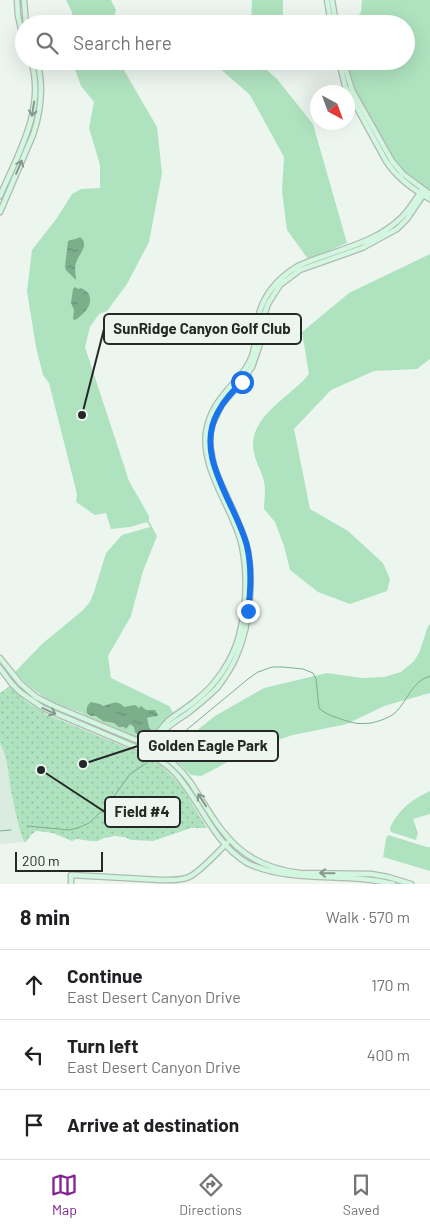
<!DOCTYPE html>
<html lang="en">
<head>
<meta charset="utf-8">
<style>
	body { margin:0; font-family:Barlow,sans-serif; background:#f6f6f6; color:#202124 }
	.compass { position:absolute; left:310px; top:85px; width:45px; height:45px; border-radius:50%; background:#fff; box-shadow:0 5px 20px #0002; rotate:139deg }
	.scale { position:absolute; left:15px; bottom:12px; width:88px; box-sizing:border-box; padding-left:5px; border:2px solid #252826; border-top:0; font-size:14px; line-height:18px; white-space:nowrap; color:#252826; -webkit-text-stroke:4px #ecf6ef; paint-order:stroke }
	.stop { position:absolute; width:15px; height:15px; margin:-11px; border:4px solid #1a73e8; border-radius:50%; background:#fff }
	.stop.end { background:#1a73e8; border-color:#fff; box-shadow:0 1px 5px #0008 }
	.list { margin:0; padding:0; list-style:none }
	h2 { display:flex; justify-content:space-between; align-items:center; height:65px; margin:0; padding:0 20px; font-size:21px }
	h2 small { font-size:16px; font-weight:400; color:#757577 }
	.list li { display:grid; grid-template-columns:32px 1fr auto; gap:15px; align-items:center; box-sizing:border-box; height:70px; padding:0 20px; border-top:1px solid #e0e0e0 }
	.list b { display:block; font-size:19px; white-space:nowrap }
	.list p { margin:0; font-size:16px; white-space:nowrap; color:#757577 }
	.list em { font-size:16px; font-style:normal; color:#757577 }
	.icon { flex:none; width:28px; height:28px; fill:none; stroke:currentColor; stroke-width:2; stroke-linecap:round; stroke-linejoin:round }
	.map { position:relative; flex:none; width:430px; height:884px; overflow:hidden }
	.search { position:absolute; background:#fff; box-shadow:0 5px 20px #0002; left:15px; right:15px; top:15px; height:55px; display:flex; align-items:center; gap:12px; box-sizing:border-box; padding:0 18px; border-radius:28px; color:#757577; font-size:19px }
	.sheet { height:275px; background:#fff }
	nav { display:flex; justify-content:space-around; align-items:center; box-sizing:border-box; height:70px; border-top:1px solid #e0e0e0; background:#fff; font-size:14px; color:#757577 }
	nav a { display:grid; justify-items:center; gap:2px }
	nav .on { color:#812490 }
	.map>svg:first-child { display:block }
	.built { fill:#daebdf }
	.green { fill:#afe2bf }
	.park { fill:url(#park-dots) }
	.water { fill:url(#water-ripples) }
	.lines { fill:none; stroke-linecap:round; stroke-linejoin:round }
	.stream { stroke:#7dae8c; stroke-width:1 }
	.secondary-casing { stroke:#b0b9b2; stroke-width:7 }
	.secondary { stroke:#d3f6e0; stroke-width:4.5 }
	.oneway { stroke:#85998c }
	.route { stroke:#1a73e8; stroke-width:6 }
	.leader { fill:none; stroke:#252826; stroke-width:2 }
	.callout-dot { fill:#252826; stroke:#ecf6ef; stroke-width:2 }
	.callout { fill:#ecf6ef; stroke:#252826; stroke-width:2 }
	.callout-label { font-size:15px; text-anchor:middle; font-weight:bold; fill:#252826 }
</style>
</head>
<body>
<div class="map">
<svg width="430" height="884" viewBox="0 0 430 884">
	<defs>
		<pattern id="park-dots" width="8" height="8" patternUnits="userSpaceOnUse" patternTransform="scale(1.25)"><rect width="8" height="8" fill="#afe2bf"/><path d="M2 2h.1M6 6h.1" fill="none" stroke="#96c2a4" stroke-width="1.8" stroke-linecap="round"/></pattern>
		<pattern id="water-ripples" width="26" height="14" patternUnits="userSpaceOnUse" patternTransform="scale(1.25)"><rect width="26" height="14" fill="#7dae8c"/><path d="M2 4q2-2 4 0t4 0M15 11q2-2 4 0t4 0" fill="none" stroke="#668e72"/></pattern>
	</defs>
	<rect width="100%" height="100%" fill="#ecf6ef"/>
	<!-- built -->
	<path class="built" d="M 0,743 L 3,748 L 6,759 L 16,815 L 24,842 L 0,844 Z"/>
	<!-- green -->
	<path class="green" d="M 66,0 L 111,0 L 116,10 L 113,24 L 71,24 L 72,12 Z
		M 252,0 L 283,0 L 283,24 L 251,24 Z
		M 362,0 L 430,0 L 430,191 L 407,176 L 396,165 L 353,90 L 344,61 L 406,61 L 406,24 L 352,24 L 361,12 Z
		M 72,61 L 121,61 L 125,72 L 157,127 L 162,173 L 149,242 L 127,284 L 107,311 L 99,314 L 90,327 L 85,347 L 129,481 L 149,516 L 149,521 L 157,536 L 143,571 L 131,616 L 108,656 L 111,678 L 169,706 L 174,714 L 162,723 L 149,740 L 146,741 L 85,715 C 78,710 68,709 60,705 C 41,697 28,686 15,672 L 42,644 L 82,611 L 90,602 L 94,592 L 106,553 L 122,535 L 150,527 L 147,522 L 130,527 L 111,529 L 106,513 L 95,515 L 76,502 L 77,494 L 49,383 L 43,375 L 36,347 L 27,291 L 32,250 L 57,218 L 72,194 L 81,189 L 100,188 L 100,165 L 89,128 L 94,102 L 81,86 Z
		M 215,61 L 260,61 L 270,73 L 277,79 L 313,124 L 347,243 L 308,259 L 287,230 L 282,191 L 284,157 L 250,95 L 217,66 Z
		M 430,254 L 430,359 L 417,369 L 374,371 L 331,390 L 294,429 L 310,509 L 348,531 L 383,563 L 390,579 L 387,591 L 350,604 L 318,592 L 290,570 L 284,546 L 275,522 L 264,509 C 264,501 266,490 264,482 C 262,472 256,463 254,453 C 246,417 291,397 309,374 L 302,332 L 349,293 Z
		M 430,624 L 430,693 L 384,706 L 347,724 L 293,735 L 256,747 L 209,772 L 201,776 L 191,775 L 173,758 L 172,750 L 215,716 L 264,688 L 327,673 L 362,678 L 384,677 L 401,672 L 414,661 L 419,653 L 428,626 Z
		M 430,791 L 430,814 L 413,819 L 418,833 L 416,840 L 391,832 L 390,828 C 398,810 412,799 430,791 Z
		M 388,835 L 427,847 L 430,847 L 430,871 L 383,857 L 386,839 Z"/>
	<!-- park -->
	<path class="park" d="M 10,686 L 26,701 L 46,714 L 142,754 L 161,765 L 174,778 L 182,787 L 207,828 L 191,828 L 153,841 L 132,840 L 124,837 L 115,836 L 104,838 L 98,841 L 91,841 L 77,839 L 72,841 L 53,833 L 36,831 L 32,834 L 26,842 L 24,842 C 17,823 14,805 10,785 C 8,771 7,755 0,743 L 0,693 Z"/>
	<!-- water -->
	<path class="water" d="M 80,237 C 90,245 79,253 76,263 C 74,268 76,275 76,280 L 66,270 L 65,267 L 68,241 C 71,239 76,240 80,237 Z
		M 75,287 L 78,289 L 81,288 C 84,290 87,291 88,293 C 95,304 83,315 75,320 L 73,319 L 74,310 L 71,303 L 73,289 Z
		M 91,702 L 100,704 L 103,706 C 113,704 116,699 124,707 L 135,705 L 139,708 L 141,706 L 146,710 L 155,710 L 158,715 L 157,716 L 150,717 L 147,718 L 149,727 L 151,730 L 148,735 L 145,737 L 137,734 L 135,732 L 134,727 L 130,724 L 126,729 L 124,727 L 119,727 L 114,723 L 103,721 L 96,716 L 91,716 L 87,713 C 86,709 87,705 91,702 Z"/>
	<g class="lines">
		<!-- stream -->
		<path class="stream" d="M 164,749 L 190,727 L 248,679 L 258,672 L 272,667 L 283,667 L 303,669 L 313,673 L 316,679 L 319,708 C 326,715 338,718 347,721 C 356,724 362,724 371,723 C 380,721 389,718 396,712 C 408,700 412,681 430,676
			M 27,826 L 69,830 L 78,828 L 89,823 L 107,806 L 130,774 L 151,760
			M 0,831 L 11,830"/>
		<defs>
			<path id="secondary" d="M 17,0 L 18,16 L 24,41
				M 24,0 L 26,24
				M 327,0 L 331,24
				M 332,0 L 336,24
				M 339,61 L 345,86 L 386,161 C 397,178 412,189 430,199
				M 343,61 L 352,90 L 392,161 L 403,174 L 430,194
				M 0,196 C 18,154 46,108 31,61
				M 0,212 L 33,135 C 41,111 44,86 37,61
				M 0,658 L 20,683 L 36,697 L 54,706 L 143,743 C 163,753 178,765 191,783 C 221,831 238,866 300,873 L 371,874 L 388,877 L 411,884
				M 0,668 L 12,684 L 20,692 L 43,708 L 140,749 C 153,755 164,762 174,772 C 201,801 212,842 247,863 C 292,884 345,872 393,884
				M 145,751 C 152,741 159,730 168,721 C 176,714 187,708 195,701 C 216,685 232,661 239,636 C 246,608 248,576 242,546 C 234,509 201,472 206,432 C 208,420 213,408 221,398 C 231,384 246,373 252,356 C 256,344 256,331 258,318 C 263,295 278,278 298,266 C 333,250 374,245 402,217 C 410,209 416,198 423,189
				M 149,753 C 154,745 159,735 167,728 C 173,722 181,718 188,713 C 198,705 208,697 217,688 C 225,678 232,667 237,655 C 250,625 255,575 246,543 C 238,516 223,492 214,466 L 210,445 L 210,434 L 213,423 L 222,404 L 242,382 L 252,367 L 259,347 L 264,315 L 268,304 L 280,285 L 300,270 L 362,248 L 397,229 L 407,219 L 426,191
				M 71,884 L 71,875 L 161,880 C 170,880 180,881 189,877 C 200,872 218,852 227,843"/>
		</defs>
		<!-- secondary casing -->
		<use href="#secondary" class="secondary-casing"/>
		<!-- secondary -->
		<use href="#secondary" class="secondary"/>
	</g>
	<!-- one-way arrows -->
	<defs><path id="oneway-shaft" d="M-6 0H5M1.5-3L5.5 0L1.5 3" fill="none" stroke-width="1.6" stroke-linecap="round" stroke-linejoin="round" transform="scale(1.25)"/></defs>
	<g class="oneway">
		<use href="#oneway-shaft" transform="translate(33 109) rotate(99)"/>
		<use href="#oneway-shaft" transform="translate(19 167) rotate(-67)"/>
		<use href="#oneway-shaft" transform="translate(49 711) rotate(24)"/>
		<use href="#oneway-shaft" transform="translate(202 800) rotate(-123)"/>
		<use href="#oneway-shaft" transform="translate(327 873) rotate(-179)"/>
	</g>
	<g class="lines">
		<!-- route -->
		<path class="route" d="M 242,382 C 233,391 224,400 218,412 C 193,456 236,503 247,546 C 252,567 251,589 248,611"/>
	</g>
	<!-- callouts -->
	<path class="leader" d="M82 415L104 329M83 764L138 746M41 770L105 812"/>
	<g class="callout-dot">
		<circle cx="82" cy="415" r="5"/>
		<circle cx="83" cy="764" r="5"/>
		<circle cx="41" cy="770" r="5"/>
	</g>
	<g class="callout">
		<rect x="104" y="314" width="197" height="30" rx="5"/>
		<rect x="138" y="731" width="140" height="30" rx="5"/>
		<rect x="105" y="797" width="75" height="30" rx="5"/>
	</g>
	<g class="callout-label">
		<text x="202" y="334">SunRidge Canyon Golf Club</text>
		<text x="208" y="751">Golden Eagle Park</text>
		<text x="142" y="817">Field #4</text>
	</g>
</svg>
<svg class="compass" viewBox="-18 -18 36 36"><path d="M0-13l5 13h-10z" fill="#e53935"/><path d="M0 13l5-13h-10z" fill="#757577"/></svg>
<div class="scale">200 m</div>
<div class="stop" style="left:242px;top:382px"></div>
<div class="stop end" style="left:248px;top:611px"></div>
<div class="search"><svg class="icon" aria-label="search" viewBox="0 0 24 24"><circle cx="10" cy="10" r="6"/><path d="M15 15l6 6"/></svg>Search here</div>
</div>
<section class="sheet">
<h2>8 min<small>Walk · 570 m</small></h2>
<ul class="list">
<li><svg class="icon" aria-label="ahead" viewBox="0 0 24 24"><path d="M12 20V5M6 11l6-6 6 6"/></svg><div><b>Continue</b><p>East Desert Canyon Drive</p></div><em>170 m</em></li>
<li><svg class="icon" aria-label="left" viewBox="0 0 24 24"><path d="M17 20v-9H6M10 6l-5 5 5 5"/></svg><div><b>Turn left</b><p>East Desert Canyon Drive</p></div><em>400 m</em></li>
<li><svg class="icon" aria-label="arrive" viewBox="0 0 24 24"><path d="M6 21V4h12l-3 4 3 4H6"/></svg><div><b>Arrive at destination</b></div></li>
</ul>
</section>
<nav>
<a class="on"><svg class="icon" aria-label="map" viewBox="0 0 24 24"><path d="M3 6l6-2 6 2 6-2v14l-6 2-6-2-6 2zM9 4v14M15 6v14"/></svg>Map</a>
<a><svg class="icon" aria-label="directions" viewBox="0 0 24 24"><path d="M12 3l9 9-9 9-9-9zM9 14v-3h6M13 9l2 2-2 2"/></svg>Directions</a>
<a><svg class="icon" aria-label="saved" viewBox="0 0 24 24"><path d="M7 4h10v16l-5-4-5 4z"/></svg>Saved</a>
</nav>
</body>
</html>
